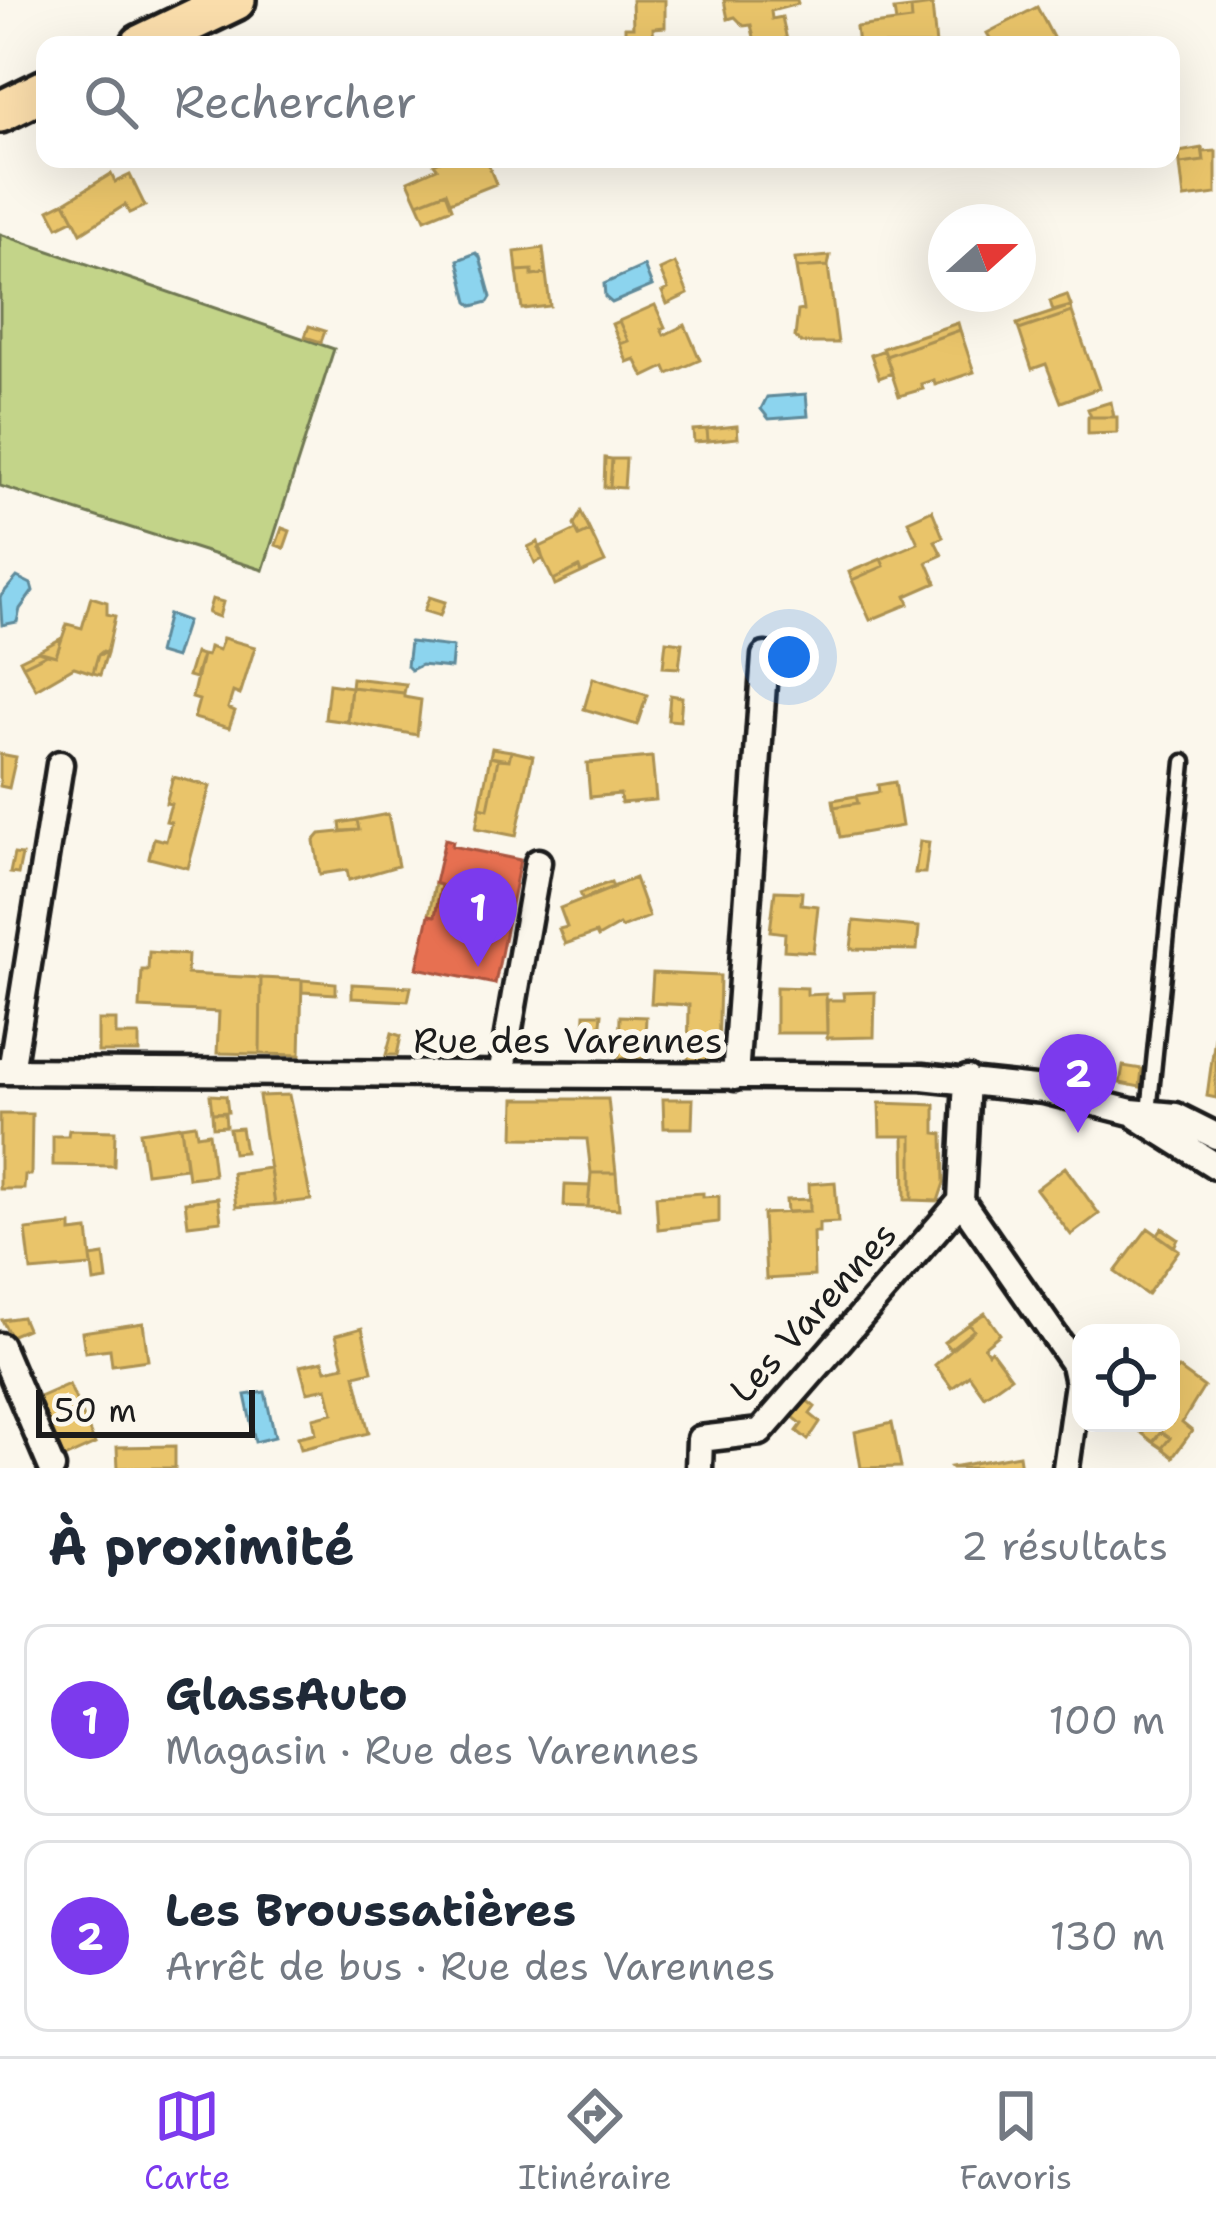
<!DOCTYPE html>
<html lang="fr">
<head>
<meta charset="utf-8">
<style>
	body { margin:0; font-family:"Shantell Sans",sans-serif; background:#f6f6f7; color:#1f2937 }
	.controls { position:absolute; right:36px; bottom:36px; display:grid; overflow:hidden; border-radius:24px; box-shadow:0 12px 48px #0002 }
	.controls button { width:108px; height:108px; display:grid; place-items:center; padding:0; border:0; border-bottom:3px solid #e0e1e3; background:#fff; color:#1f2937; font:60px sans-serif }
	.compass { position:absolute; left:928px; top:204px; width:108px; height:108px; border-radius:50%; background:#fff; box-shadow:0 12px 48px #0002; rotate:69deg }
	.scale { position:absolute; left:36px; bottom:30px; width:219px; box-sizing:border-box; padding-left:12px; border:6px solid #1c1c1c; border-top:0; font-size:33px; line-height:42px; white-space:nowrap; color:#1c1c1c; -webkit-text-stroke:9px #fbf7ec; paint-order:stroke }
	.you { position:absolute; left:789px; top:657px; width:42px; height:42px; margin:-30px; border:9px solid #fff; border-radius:50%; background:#1a73e8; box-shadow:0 0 0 18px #1a73e833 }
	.badge { display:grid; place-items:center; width:78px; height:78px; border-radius:50%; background:#7c3aed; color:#fff; font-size:39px; font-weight:700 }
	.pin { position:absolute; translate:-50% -99px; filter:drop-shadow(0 3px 6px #0008) }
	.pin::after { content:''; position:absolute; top:63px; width:42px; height:36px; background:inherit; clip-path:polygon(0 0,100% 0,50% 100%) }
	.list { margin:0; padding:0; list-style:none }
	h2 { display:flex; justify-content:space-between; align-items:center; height:156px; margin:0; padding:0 48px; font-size:51px }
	h2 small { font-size:39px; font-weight:400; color:#747a83 }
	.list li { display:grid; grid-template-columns:78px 1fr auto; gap:36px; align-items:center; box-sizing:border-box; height:192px; margin:0 24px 24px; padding:0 24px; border:3px solid #e0e1e3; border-radius:24px }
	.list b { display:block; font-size:45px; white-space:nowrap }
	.list p { margin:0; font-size:39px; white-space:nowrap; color:#747a83 }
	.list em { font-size:39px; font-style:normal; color:#747a83 }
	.icon { flex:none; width:66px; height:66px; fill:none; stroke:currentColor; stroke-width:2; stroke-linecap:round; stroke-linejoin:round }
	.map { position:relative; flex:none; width:1216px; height:1468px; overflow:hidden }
	.search { position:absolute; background:#fff; box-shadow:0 12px 48px #0002; left:36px; right:36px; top:36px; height:132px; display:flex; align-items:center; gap:30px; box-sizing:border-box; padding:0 42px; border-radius:24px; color:#747a83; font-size:45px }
	.sheet { height:588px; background:#fff }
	nav { display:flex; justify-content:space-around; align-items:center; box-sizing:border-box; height:168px; border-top:3px solid #e0e1e3; background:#fff; font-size:33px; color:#747a83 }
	nav a { display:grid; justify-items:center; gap:6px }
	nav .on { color:#7c3aed }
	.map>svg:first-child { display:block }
	.green { fill:#c3d489; stroke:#707852; stroke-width:3 }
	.water { fill:#8cd4ee; stroke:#5f8a9a; stroke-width:3 }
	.homes { fill:#e9c46a; stroke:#ac9253; stroke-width:3 }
	.shops { fill:#e76f51; stroke:#aa5641; stroke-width:3 }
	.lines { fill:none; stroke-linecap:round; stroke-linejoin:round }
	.lane-casing { stroke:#1c1c1c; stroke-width:21 }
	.street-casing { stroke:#1c1c1c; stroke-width:33 }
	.primary-casing { stroke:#1c1c1c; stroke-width:48 }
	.lane { stroke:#fbf7ec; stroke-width:12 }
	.street { stroke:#fbf7ec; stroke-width:24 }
	.primary { stroke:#faddab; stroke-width:39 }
	.labels { text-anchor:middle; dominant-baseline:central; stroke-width:12; stroke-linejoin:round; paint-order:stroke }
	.street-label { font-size:36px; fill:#1c1c1c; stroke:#fbf7ec }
</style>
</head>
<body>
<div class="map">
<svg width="1216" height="1468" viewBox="0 0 1216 1468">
	<rect width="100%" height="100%" fill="#fbf7ec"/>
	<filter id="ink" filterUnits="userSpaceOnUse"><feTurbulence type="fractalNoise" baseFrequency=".00833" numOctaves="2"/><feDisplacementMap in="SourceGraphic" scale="24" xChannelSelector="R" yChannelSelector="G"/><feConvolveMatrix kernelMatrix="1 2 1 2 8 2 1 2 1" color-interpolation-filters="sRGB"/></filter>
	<g filter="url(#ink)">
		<!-- green -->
		<path class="green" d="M 0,234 L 334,349 L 263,570 L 0,486 Z"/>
		<!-- water -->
		<path class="water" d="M 476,253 L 480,257 L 491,297 L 488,302 L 473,306 L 468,302 L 458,260 Z
			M 644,266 L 652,286 L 612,303 L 605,297 L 604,284 Z
			M 806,394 L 808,416 L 769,419 L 761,409 L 767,397 Z
			M 17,577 L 31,584 L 33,591 L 20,609 L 17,622 L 2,625 L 0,597 Z
			M 168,614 L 187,621 L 175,658 L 158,653 Z
			M 410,642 L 453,647 L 451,668 L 421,665 L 411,670 L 407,666 Z
			M 265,1392 L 275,1437 L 255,1442 L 245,1395 Z"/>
		<!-- homes -->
		<path class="homes" d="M 632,0 L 665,0 L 665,27 L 653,28 L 654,45 L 576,45 L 576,35 L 625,35 L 625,27 L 633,27 Z
			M 724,0 L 797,0 L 798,4 L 771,11 L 772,19 L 782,17 L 788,45 L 756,45 L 751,25 L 744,26 L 735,17 L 728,19 Z
			M 932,5 L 936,45 L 858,45 L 856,27 L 912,20 L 911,8 Z
			M 1037,7 L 1057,45 L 994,45 L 987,33 Z
			M 911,8 L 912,20 L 896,22 L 894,10 Z
			M 1202,148 L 1204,161 L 1180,164 L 1179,152 Z
			M 1216,151 L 1216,194 L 1184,198 L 1180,164 L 1204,161 L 1203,152 Z
			M 445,159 L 486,159 L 496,184 L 450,202 L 446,192 L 418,203 L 408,181 L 437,168 L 434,164 Z
			M 111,174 L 115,182 L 130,175 L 145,206 L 129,213 L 125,205 L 81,233 L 65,202 Z
			M 446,192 L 452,208 L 425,219 L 418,203 Z
			M 65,202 L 74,219 L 58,227 L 49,210 Z
			M 543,248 L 546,274 L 532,276 L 532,270 L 517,271 L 515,252 Z
			M 830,256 L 828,266 L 796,268 L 795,259 Z
			M 675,263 L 688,294 L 667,304 L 662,292 L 668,289 L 660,270 Z
			M 828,266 L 838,343 L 802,343 L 795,337 L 798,311 L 803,310 L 796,268 Z
			M 532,270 L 532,276 L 546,274 L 550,306 L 522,309 L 517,271 Z
			M 1067,295 L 1071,306 L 1053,311 L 1050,301 Z
			M 655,305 L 665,327 L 661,329 L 664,335 L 685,325 L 700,360 L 668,374 L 665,367 L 644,377 L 635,359 L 627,362 L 620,344 L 628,341 L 619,321 Z
			M 1071,306 L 1072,312 L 1019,330 L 1017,324 Z
			M 1072,312 L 1099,388 L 1061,402 L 1046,364 L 1032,369 L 1019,330 Z
			M 619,321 L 628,341 L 620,344 L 612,324 Z
			M 958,323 L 960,330 L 886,356 L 883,348 Z
			M 309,326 L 325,331 L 321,342 L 305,337 Z
			M 960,330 L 974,372 L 935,385 L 934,380 L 921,384 L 923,389 L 899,396 L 886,356 Z
			M 884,350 L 892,373 L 879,378 L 871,355 Z
			M 1111,402 L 1114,417 L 1091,417 L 1088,409 Z
			M 1088,417 L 1117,417 L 1117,433 L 1088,434 Z
			M 737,426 L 738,438 L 708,441 L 707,429 Z
			M 707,429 L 708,441 L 694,442 L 693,430 Z
			M 605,458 L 612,459 L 610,487 L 604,487 Z
			M 612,459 L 626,459 L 624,488 L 610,487 Z
			M 932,510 L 943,537 L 935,541 L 942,555 L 927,562 L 936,583 L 906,596 L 909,604 L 870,620 L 852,580 L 884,566 L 881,559 L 918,543 L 908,521 Z
			M 581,512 L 590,531 L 579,536 L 574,525 Z
			M 282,528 L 290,531 L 284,548 L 276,545 Z
			M 576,530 L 579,536 L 590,531 L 605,562 L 581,573 L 579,567 L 553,580 L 538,548 Z
			M 538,542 L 543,559 L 535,563 L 528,547 Z
			M 881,559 L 884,566 L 852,580 L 849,572 Z
			M 579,567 L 581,573 L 555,585 L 553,580 Z
			M 91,597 L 107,602 L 107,614 L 115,616 L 107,653 L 98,655 L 93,673 L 74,667 L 36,689 L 23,666 L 47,654 L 56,656 L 67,624 L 82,628 Z
			M 429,597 L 445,602 L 440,616 L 424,611 Z
			M 212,599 L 223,602 L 219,617 L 208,613 Z
			M 62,638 L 56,656 L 38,651 Z
			M 223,638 L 255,647 L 240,695 L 233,692 L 228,708 L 235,711 L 229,728 L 194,718 L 199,700 L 192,698 L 202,655 L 207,656 L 209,647 L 219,650 Z
			M 666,641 L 682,643 L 679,668 L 663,667 Z
			M 38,651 L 47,654 L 23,666 L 20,660 Z
			M 103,651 L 107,653 L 100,675 L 93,673 L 98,655 Z
			M 195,653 L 202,655 L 195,678 L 188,676 Z
			M 352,678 L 406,684 L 404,693 L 351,687 Z
			M 593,678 L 647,695 L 637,725 L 584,709 Z
			M 329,684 L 351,687 L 348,722 L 325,719 Z
			M 351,687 L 404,693 L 404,697 L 421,700 L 417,735 L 347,722 Z
			M 670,695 L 682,697 L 680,721 L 668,720 Z
			M 492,748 L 511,751 L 509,760 L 490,757 Z
			M 511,751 L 533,756 L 516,836 L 476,828 L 480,807 L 488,809 L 498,759 L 509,760 Z
			M 0,754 L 16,757 L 9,788 L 0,786 Z
			M 490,757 L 498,759 L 488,809 L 480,807 Z
			M 652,757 L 656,800 L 621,803 L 620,794 L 590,797 L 587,763 Z
			M 173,777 L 210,786 L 188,868 L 149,858 L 154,838 L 166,841 L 171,822 L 166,821 L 171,804 L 166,803 Z
			M 895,782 L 902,826 L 840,837 L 834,807 L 858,803 L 856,796 L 879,792 L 878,785 Z
			M 856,796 L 858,803 L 834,807 L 833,800 Z
			M 388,814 L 398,866 L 349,880 L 347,870 L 320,874 L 314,841 L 320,834 L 359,830 L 357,820 Z
			M 357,820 L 359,830 L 341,831 L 340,823 Z
			M 920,841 L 929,842 L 925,873 L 915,873 Z
			M 14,854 L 22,855 L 18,874 L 10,873 Z
			M 635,878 L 649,917 L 621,928 L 619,925 L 598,937 L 596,933 L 565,944 L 559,929 L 567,927 L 560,908 Z
			M 611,882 L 613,888 L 583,900 L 580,893 Z
			M 435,883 L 441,885 L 435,916 L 429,915 Z
			M 775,891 L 802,892 L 801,904 L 818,906 L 813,952 L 784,950 L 785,933 L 770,931 Z
			M 854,921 L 919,927 L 917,950 L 851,949 Z
			M 149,952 L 188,955 L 187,974 L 261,978 L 260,1054 L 217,1053 L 219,1012 L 140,1008 L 142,970 L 148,970 Z
			M 653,973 L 720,976 L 718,1061 L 688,1060 L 689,1005 L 651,1003 Z
			M 261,978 L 302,980 L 300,1055 L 260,1054 Z
			M 302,980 L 336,983 L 336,994 L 302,992 Z
			M 352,984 L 411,987 L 408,1001 L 352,998 Z
			M 776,987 L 807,988 L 807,995 L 826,994 L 827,1033 L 776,1033 Z
			M 875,992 L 874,1037 L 827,1038 L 827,1000 L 844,1000 L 843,993 Z
			M 585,1014 L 602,1014 L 600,1033 L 584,1033 Z
			M 620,1016 L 646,1017 L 644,1059 L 619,1058 Z
			M 98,1020 L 116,1020 L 116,1035 L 139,1035 L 139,1052 L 98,1052 Z
			M 392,1033 L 401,1036 L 397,1055 L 386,1055 Z
			M 1215,1037 L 1216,1037 L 1216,1098 L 1207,1096 Z
			M 1123,1066 L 1142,1069 L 1140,1087 L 1120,1083 Z
			M 210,1095 L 226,1096 L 228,1112 L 212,1113 Z
			M 289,1095 L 311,1200 L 275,1204 L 259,1096 Z
			M 515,1099 L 608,1099 L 616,1173 L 591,1173 L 587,1139 L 514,1138 Z
			M 663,1099 L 693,1099 L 692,1128 L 664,1128 Z
			M 879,1103 L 935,1105 L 935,1133 L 943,1134 L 944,1183 L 938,1201 L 912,1200 L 912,1136 L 880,1136 Z
			M 212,1113 L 225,1113 L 226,1126 L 213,1127 Z
			M 0,1114 L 32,1114 L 31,1175 L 25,1175 L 24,1189 L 0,1189 Z
			M 195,1124 L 197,1135 L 209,1133 L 214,1175 L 188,1178 L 181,1126 Z
			M 181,1126 L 186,1168 L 146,1173 L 140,1132 Z
			M 241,1128 L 245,1152 L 233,1153 L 229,1129 Z
			M 69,1130 L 115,1131 L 114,1166 L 53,1165 L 53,1136 L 68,1136 Z
			M 904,1136 L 912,1136 L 912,1200 L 905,1200 Z
			M 1065,1167 L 1099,1214 L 1071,1235 L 1036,1189 Z
			M 270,1168 L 275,1204 L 236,1207 L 232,1173 Z
			M 591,1173 L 616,1173 L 619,1209 L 588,1207 Z
			M 835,1182 L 838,1222 L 819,1223 L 819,1232 L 813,1232 L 814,1276 L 766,1279 L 763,1214 L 810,1211 L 809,1184 Z
			M 565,1185 L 590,1186 L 588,1207 L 564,1206 Z
			M 703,1193 L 703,1197 L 719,1196 L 719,1222 L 658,1229 L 656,1196 Z
			M 218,1198 L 221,1221 L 188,1225 L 185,1202 Z
			M 810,1199 L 810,1211 L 787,1212 L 786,1200 Z
			M 71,1225 L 71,1232 L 88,1230 L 92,1266 L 31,1271 L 26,1230 Z
			M 1148,1228 L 1179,1250 L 1147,1295 L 1115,1272 Z
			M 1162,1228 L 1178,1239 L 1174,1247 L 1157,1235 Z
			M 104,1255 L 107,1280 L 94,1282 L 91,1257 Z
			M 985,1313 L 1000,1334 L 984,1347 L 988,1353 L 991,1350 L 1011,1377 L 984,1396 L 969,1375 L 952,1388 L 935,1365 L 974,1330 L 969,1324 Z
			M 22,1317 L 27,1329 L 10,1336 L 2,1320 Z
			M 143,1323 L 148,1360 L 112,1365 L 110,1349 L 85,1352 L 82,1332 Z
			M 969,1324 L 974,1330 L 950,1349 L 944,1342 Z
			M 362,1328 L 372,1371 L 355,1375 L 369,1433 L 301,1449 L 298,1437 L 316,1433 L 313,1418 L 333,1413 L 327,1388 L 307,1392 L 300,1366 L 323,1361 L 326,1370 L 344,1366 L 336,1335 Z
			M 1178,1368 L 1204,1387 L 1182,1423 L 1192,1431 L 1173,1457 L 1162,1448 L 1170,1438 L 1161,1432 L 1153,1442 L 1139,1431 L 1145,1423 L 1171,1423 L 1171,1377 Z
			M 69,1384 L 95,1444 L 64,1458 L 37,1398 Z
			M 805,1399 L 815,1407 L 810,1414 L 820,1422 L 808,1440 L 797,1431 L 802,1424 L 792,1416 Z
			M 892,1423 L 901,1467 L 861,1468 L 855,1432 Z
			M 1161,1432 L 1170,1438 L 1162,1448 L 1153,1442 Z
			M 175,1446 L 175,1468 L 118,1468 L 117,1447 Z
			M 1019,1455 L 1021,1468 L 952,1468 L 951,1467 Z"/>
		<!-- shops -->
		<path class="shops" d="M 445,839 L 453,841 L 452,846 L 520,860 L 495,984 L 417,968 L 429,915 L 435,916 L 441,885 L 435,883 Z"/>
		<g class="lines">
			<defs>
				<path id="lane" d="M 1149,1113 L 1184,762"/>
				<path id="street" d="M 0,1071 L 922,1077 L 1044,1090 L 1131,1112 L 1176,1116 L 1216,1136
					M 11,1071 L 60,764
					M 501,1075 L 538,862
					M 735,1077 L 765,656
					M 967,1079 L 961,1201 L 1074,1364 L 1078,1383 L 1066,1468
					M 1138,1117 L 1216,1166
					M 0,1346 L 52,1468
					M 699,1468 L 700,1439 L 760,1432 L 961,1201"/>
				<path id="primary" d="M 141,45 L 235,0
					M 0,112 L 45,90"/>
			</defs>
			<!-- lane casing -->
			<use href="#lane" class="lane-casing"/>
			<!-- street casing -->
			<use href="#street" class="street-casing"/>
			<!-- primary casing -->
			<use href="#primary" class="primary-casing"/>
			<!-- lane -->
			<use href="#lane" class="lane"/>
			<!-- street -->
			<use href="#street" class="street"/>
			<!-- primary -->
			<use href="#primary" class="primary"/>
		</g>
	</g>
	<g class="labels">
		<!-- street labels -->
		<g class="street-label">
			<text x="568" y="1040">Rue des Varennes</text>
			<text transform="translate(813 1312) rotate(-48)">Les Varennes</text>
		</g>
	</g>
</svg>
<div class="controls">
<button><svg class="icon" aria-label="locate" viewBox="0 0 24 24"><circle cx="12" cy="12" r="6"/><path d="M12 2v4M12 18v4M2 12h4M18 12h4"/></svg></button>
</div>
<svg class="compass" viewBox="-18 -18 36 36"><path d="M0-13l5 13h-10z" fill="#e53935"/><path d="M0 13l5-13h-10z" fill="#747a83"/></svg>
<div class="scale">50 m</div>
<div class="you"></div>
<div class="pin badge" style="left:478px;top:967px">1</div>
<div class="pin badge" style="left:1078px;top:1133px">2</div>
<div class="search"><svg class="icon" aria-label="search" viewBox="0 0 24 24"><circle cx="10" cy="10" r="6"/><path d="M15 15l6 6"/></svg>Rechercher</div>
</div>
<section class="sheet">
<h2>À proximité<small>2 résultats</small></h2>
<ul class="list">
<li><span class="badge">1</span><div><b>GlassAuto</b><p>Magasin · Rue des Varennes</p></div><em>100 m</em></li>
<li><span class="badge">2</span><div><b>Les Broussatières</b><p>Arrêt de bus · Rue des Varennes</p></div><em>130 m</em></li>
</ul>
</section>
<nav>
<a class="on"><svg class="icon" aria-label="map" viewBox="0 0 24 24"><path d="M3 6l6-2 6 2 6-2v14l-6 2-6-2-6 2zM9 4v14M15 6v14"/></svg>Carte</a>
<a><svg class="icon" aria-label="directions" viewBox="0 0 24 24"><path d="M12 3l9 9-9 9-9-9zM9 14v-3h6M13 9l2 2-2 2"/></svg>Itinéraire</a>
<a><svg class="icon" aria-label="saved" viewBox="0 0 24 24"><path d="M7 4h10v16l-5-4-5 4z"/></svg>Favoris</a>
</nav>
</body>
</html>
